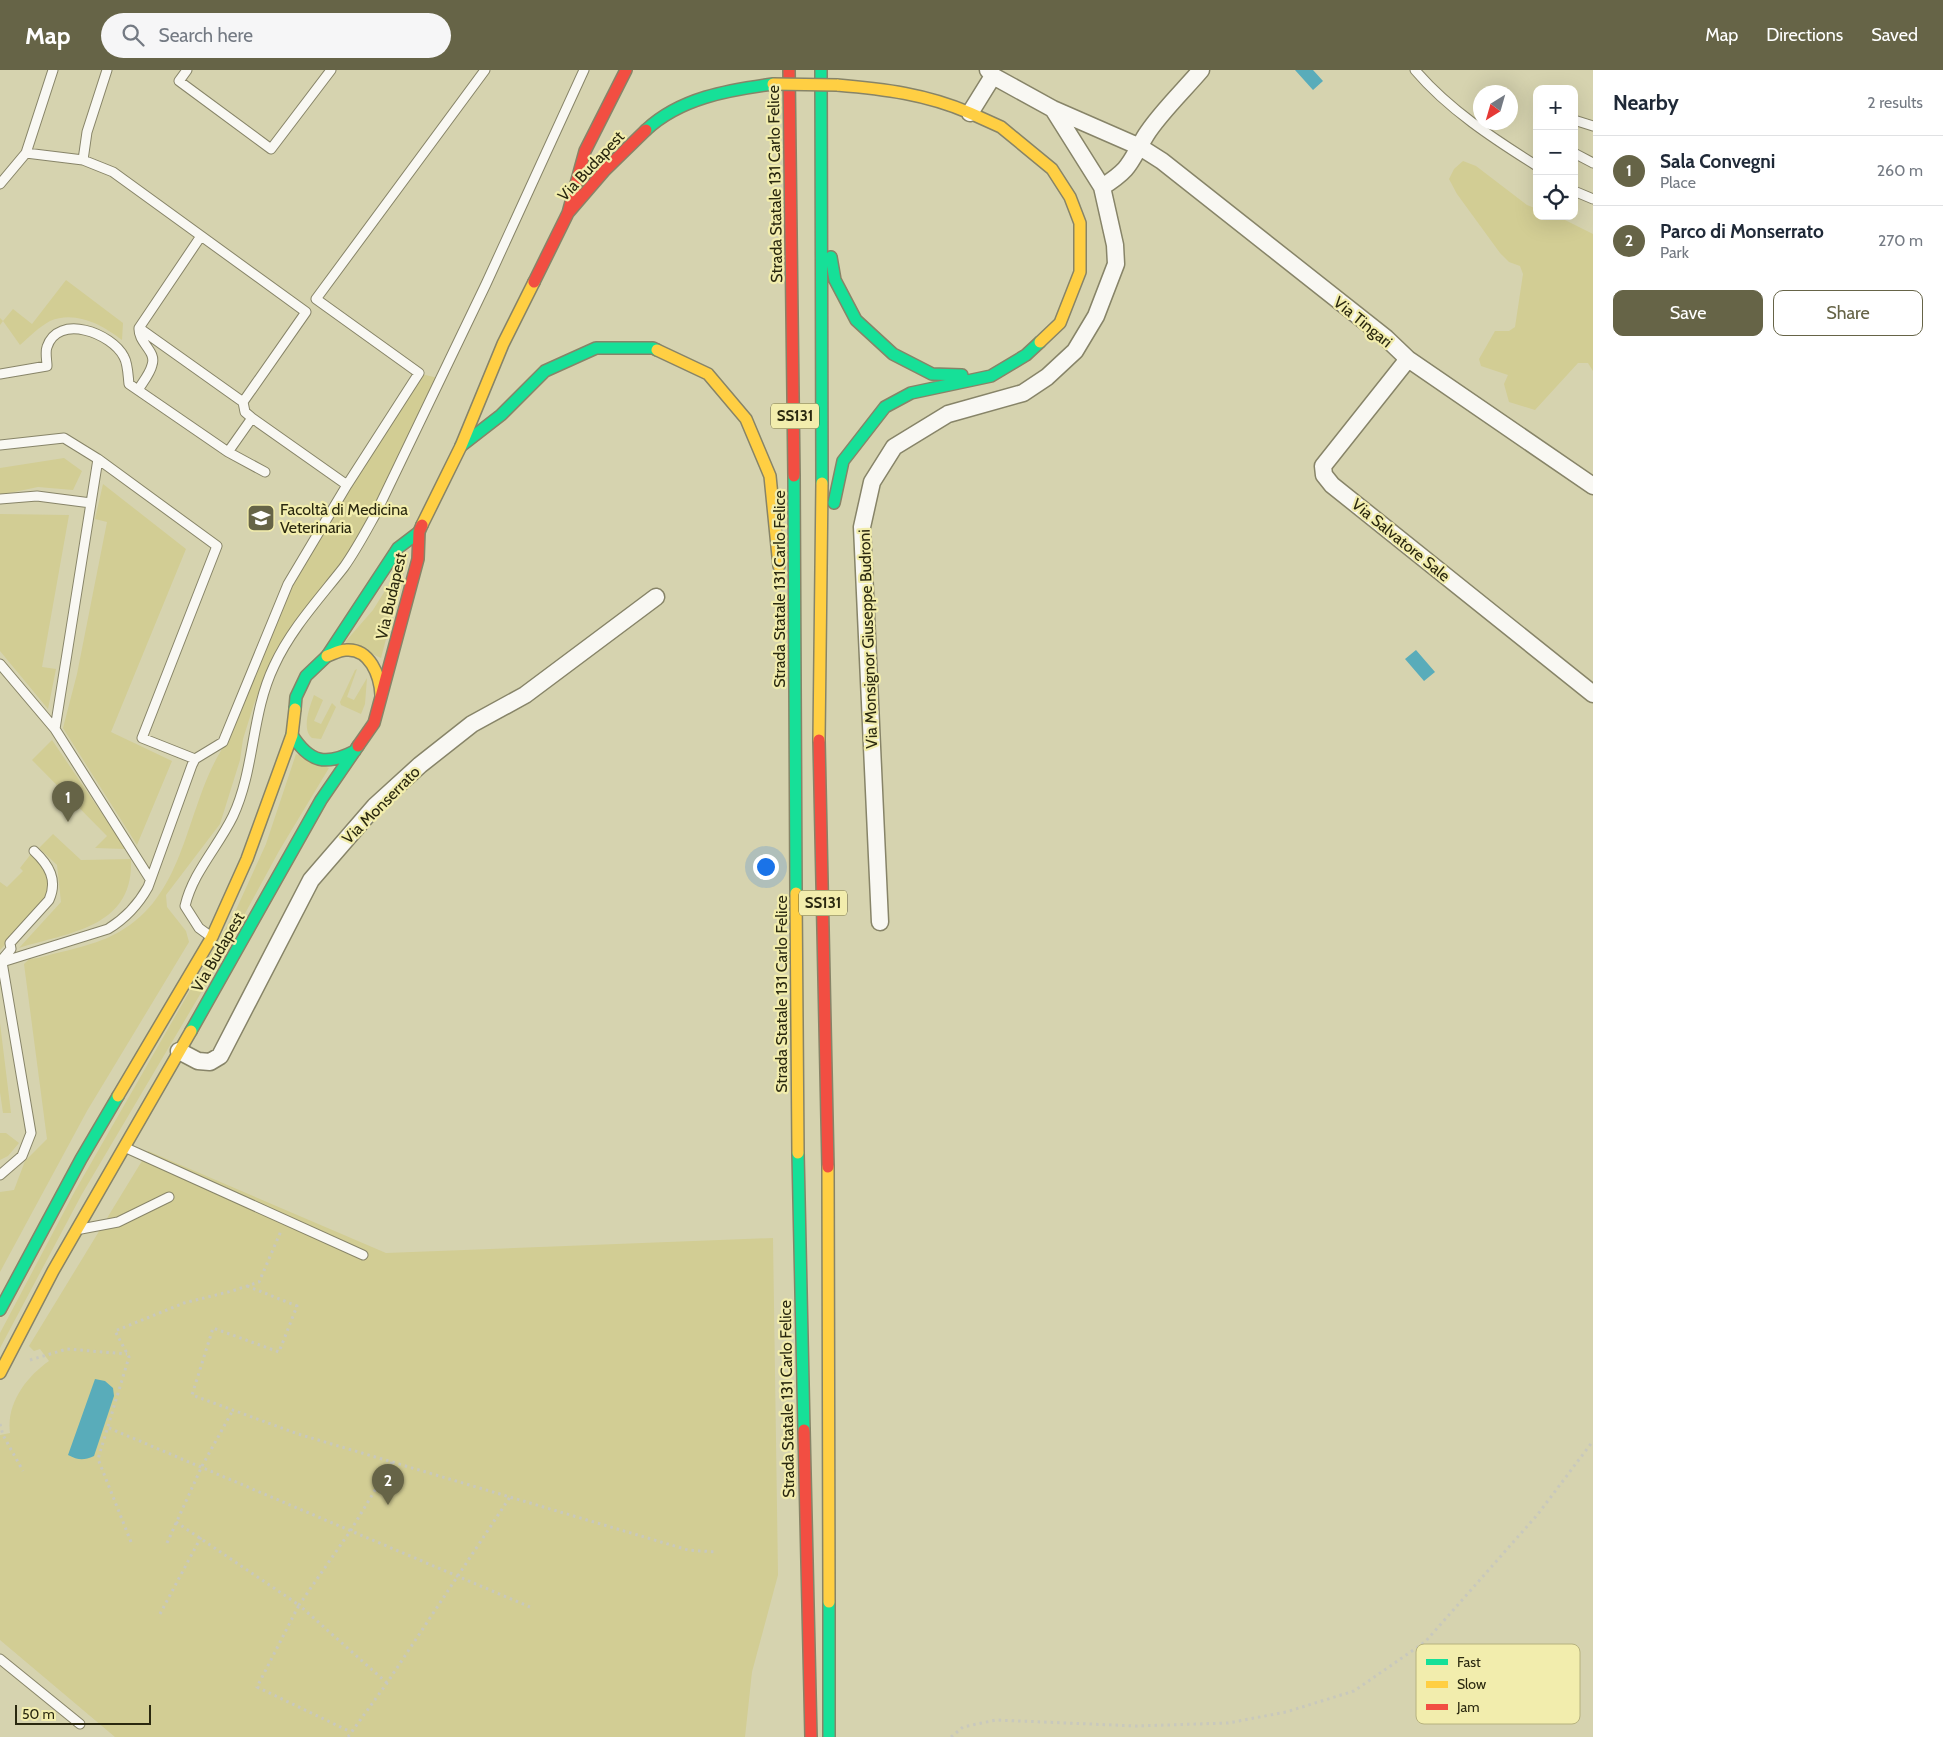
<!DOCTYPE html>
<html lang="en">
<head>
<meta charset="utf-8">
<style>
	body { margin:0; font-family:Cabin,sans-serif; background:#f6f6f7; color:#1f2937 }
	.controls { position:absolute; right:15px; top:15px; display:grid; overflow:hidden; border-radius:10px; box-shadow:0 5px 20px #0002 }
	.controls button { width:45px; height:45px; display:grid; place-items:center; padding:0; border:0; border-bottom:1px solid #e0e1e3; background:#fff; color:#1f2937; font:25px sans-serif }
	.compass { position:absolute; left:1473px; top:15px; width:45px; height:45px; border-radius:50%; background:#fff; box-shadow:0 5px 20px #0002; rotate:217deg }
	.scale { position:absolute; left:15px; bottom:12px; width:136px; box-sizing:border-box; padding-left:5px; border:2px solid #2a280f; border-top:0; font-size:14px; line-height:18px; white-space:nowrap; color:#2a280f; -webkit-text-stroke:4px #f2edad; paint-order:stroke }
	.you { position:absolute; left:765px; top:796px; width:18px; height:18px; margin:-12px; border:4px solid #fff; border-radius:50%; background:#1a73e8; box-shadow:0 0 0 8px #1a73e833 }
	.badge { display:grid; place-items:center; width:32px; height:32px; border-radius:50%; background:#666447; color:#fff; font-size:16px; font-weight:700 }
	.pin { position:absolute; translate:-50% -41px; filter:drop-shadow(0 1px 2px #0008) }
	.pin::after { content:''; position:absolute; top:26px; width:18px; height:15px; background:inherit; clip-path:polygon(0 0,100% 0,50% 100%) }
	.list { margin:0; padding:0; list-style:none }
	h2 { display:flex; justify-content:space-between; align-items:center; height:65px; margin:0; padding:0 20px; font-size:21px }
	h2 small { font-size:16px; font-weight:400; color:#747a83 }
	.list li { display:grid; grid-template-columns:32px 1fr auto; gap:15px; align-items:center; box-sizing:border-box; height:70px; padding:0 20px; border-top:1px solid #e0e1e3 }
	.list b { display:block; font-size:19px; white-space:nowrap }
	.list p { margin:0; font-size:16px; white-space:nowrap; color:#747a83 }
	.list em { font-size:16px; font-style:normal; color:#747a83 }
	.actions { display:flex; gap:10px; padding:15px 20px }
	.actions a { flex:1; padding:11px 0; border:1px solid #666447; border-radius:10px; text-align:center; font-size:18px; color:#666447 }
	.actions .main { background:#666447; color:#fff }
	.icon { flex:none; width:28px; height:28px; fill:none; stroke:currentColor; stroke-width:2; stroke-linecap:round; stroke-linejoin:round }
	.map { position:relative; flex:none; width:1593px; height:1667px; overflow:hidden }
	header { display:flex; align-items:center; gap:30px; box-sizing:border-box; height:70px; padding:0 25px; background:#666447; color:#fff }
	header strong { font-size:24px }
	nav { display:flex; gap:28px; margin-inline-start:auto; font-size:18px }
	.search { width:350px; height:45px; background:#f6f6f7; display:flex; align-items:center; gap:12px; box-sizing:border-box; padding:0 18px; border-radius:28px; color:#747a83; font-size:19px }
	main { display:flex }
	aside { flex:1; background:#fff }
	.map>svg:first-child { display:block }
	.green { fill:#d2cd94 }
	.water { fill:#59acba }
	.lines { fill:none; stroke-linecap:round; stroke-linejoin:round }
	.lane-casing { stroke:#878468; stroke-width:11 }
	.street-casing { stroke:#878468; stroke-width:19 }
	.fast-casing { stroke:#878468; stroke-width:14 }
	.slow-casing { stroke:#878468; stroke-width:14 }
	.jam-casing { stroke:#878468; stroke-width:14 }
	.path { stroke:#c8c8bd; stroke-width:3; stroke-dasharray:2.5 4; stroke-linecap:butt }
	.lane { stroke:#f9f8f3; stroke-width:9 }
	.street { stroke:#f9f8f3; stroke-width:16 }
	.fast { stroke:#16e098; stroke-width:11 }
	.slow { stroke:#ffcf43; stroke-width:11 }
	.jam { stroke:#f24e42; stroke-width:11 }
	.slow-bridge-casing { stroke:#878468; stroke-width:14; stroke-linecap:butt }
	.slow-bridge { stroke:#ffcf43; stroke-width:11 }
	.labels { text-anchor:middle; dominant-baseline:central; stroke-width:4.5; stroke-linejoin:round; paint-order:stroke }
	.shield { fill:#f2edad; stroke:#66633e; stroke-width:1 }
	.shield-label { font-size:15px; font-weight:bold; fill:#2a280f }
	.street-label { font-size:16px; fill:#2a280f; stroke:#f2edad }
	.poi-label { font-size:16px; fill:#2a280f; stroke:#f2edad; text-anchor:start }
	.key { fill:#f2edad; stroke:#b6b27e; stroke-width:1 }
	.key-label { font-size:14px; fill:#2a280f }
</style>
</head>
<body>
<header>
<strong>Map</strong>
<div class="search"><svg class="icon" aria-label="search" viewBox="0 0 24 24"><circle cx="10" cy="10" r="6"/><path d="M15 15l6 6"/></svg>Search here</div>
<nav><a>Map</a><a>Directions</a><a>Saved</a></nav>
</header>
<main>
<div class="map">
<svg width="1593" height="1667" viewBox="0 0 1593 1667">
	<rect width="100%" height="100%" fill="#d6d3af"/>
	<!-- green -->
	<path class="green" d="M 1463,91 L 1476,96 L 1527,135 L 1537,139 L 1537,146 L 1557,146 L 1593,164 L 1593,301 L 1588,293 L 1578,293 L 1535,340 L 1509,332 L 1504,314 L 1508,305 L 1481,296 L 1479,289 L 1495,261 L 1509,261 L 1515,257 L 1523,204 L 1520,196 L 1509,192 L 1500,183 L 1457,124 L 1449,109 L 1454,99 Z
		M 66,210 L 123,253 L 122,270 C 103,255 75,240 50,251 C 39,257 29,267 20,275 L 3,251 L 0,255 L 0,248 L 3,251 L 13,239 L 32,254 Z
		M 421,304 L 438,308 L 374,441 L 349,483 L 285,567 L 268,598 L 254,634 L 243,669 L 240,690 L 220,754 L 166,825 L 167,837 L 186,861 L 189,872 L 87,1041 L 0,1202 L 0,1122 L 14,1120 L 25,1091 L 47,1069 L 24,894 L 29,889 L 38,888 C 63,881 97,875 119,862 C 189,823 185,732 226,673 L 289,516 Z
		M 64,388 L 82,401 L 73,420 L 38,417 L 0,425 L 0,398 Z
		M 103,414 L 186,479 L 111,662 L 172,691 L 137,775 L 63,658 L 77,604 L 107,452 L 95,449 Z
		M 0,444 L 69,445 L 42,597 L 56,599 L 48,639 L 0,581 Z
		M 409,482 L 381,588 L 345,572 L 373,540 Z
		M 357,599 L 347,627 L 354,630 L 367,608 L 365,634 L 361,644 L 341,635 L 340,632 L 355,600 Z
		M 314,625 L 323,630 L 314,651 L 321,654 L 332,633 L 336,637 L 321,669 L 312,668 C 301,659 310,636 314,625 Z
		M 52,670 L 126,779 L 95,778 L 107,766 L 32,690 Z
		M 296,684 L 329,698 L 279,781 L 211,906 L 82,1124 L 0,1278 L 0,1263 L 75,1121 L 235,842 L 266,774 Z
		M 53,764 L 81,790 L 131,789 C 134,858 70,862 19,878 L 61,832 L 57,795 L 39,778 Z
		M 31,784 L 47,802 L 47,831 L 0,880 L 0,812 L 7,817 L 23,801 L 20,798 Z
		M 0,953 L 11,1043 L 3,1043 L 0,1022 Z
		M 0,1063 L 6,1063 L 19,1073 L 8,1086 L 0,1090 Z
		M 148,1081 L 386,1183 L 773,1168 L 778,1505 L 752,1602 L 745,1667 L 115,1667 L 0,1570 L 0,1365 L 10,1363 C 6,1334 26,1307 49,1291 L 40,1279 L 34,1281 L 29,1276 Z"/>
	<!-- water -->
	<path class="water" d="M 1295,0 L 1313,0 L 1323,11 L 1313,20 Z
		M 1416,580 L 1435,602 L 1424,611 L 1405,589 Z
		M 95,1309 L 105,1311 L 113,1318 L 114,1326 L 94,1386 C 83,1391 78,1390 68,1385 Z"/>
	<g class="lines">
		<defs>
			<path id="lane" d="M 187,0 L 179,11 L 271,79 L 331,0
				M 1415,0 C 1448,39 1494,69 1537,96
				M 1574,50 L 1593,56
				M 26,83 L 83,90 L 113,102 L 306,242 L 243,332 L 245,342 L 252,348
				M 1574,83 L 1593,93
				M 83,90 L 87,62 L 107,0
				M 0,114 L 26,83 L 53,0
				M 1574,121 L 1593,129
				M 139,258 L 243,332
				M 0,304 L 47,296 C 47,291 45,282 47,277 C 58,243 112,263 124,287 C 128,294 128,306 129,314 L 228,382 L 265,402
				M 138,320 C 142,313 150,304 152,295 C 157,281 138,273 139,258 L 201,166
				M 0,375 L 64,368 L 98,389
				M 228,382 L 252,348 L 347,415
				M 0,429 L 37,426 L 91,433
				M 0,594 L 55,659
				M 150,809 L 55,659 L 98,389 L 217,476 L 142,668 L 195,689
				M 210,866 L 199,858 L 185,836 C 193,802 218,777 233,746 C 255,699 251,644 274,596 C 291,559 319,529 344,497 C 356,480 365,463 375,445 L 486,214 L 584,0
				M 0,892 L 11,879 L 10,873 L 49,830 C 58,810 49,795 34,781
				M 124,1077 L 363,1185
				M 0,1105 L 22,1086 L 31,1063 L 2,892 L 108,859 C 126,848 138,835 148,817 L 192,695 L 195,689 L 223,672 L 288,514 L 347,415 L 419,303 L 316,229 L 485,0
				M 81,1159 L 118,1152 L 169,1127
				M 0,1589 L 80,1654"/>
			<path id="street" d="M 988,0 L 993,6 L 1053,39 L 1140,77 L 1162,91 L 1386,268 L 1408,289 L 1593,416
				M 970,43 L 993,6
				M 1102,117 C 1132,98 1129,93 1146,65 C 1159,44 1185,19 1201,0
				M 1408,289 L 1323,396 L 1324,405 L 1332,415 L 1593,624
				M 880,852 L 862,457 L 872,412 L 894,377 L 948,344 L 1023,323 L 1047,307 L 1075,281 L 1096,246 L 1116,194 L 1115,175 L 1102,117 L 1053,39
				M 179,981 L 198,991 L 210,992 L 220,986 L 311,810 L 375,736 L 420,695 L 472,654 L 525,625 L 656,527"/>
			<path id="fast" d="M 821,0 L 822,413
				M 646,60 C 680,28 728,20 773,14
				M 831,187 L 835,210 L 856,250 L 893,284 L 932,304 L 962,305
				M 461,376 L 501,345 L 545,301 L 596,278 L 653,278 L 657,280
				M 794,406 L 796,823
				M 834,433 L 843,391 L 885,337 L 911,323 L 991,306 L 1026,285 L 1040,272
				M 295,639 L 296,627 L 306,606 L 327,586 L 398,478 L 419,462
				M 292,665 C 310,693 326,696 355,681
				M 191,961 L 321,730 L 358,676
				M 798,1083 L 804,1360
				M 0,1240 L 81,1089 L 118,1026
				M 829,1532 L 829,1667"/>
			<path id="slow" d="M 837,15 C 884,19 926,24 970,43
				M 970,43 L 1001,57 L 1052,99 L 1070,127 L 1080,153 L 1080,202 L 1060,253 L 1040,272
				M 657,280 L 708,304 L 746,349 L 770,406 L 779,496
				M 422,455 L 461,376 L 503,274 L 534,212
				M 327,586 C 333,584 340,580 346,580 C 370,578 380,606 381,625
				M 819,670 L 822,413
				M 796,823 L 798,1083
				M 118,1026 L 212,867 L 247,789 L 292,665 L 295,639
				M 828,1097 L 829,1532
				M 0,1303 L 53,1201 L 191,961"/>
			<path id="jam" d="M 789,0 L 794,406
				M 568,143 L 585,81 L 626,0
				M 534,212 L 568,143 L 605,100 L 646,60
				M 819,670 L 828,1097
				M 358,676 L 374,653 L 418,489 L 419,462 L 422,455
				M 804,1360 L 811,1667"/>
		</defs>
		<!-- lane casing -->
		<use href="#lane" class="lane-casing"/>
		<!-- street casing -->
		<use href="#street" class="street-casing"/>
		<!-- fast casing -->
		<use href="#fast" class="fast-casing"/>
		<!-- slow casing -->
		<use href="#slow" class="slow-casing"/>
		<!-- jam casing -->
		<use href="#jam" class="jam-casing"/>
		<!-- path -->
		<path class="path" d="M 247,1216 L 297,1236 L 279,1282 L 213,1258 L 192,1325 L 298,1364 L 688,1480 L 716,1482
			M 30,1290 L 67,1279 L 127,1284
			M 0,1354 L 3,1365 L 23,1401
			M 109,1358 L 530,1537
			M 176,1452 L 299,1535 L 257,1617 L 351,1662
			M 131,1472 L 98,1389 L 129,1287 L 115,1261 L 184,1233 L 232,1221 L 259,1212 L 281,1161
			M 167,1473 L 202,1396 L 233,1340
			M 160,1544 L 201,1467
			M 387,1613 L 299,1535 L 351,1460 L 392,1392
			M 348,1667 L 387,1613 L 510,1427
			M 951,1667 L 963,1657 L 996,1650 L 1136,1656 L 1228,1653 L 1286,1642 L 1354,1621 L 1425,1572 L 1538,1444 L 1593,1371"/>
		<!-- lane -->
		<use href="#lane" class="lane"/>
		<!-- street -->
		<use href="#street" class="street"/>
		<!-- fast -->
		<use href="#fast" class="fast"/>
		<!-- slow -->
		<use href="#slow" class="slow"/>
		<!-- jam -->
		<use href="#jam" class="jam"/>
		<defs>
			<path id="slow-bridge" d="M 773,14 L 837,15"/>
		</defs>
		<!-- slow-bridge casing -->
		<use href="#slow-bridge" class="slow-bridge-casing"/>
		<!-- slow-bridge -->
		<use href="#slow-bridge" class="slow-bridge"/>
	</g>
	<!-- icons -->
	<defs>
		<symbol id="university-square" viewBox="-11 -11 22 22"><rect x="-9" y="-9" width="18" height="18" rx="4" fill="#666447" stroke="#f2edad"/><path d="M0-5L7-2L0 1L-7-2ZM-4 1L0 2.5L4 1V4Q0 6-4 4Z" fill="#fff"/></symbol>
	</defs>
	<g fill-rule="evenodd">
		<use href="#university-square" x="245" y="432" width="32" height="32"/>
	</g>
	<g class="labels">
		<!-- shield labels -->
		<g class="shield">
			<rect x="771" y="333.5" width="48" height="25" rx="4"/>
			<rect x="799" y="820.5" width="48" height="25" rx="4"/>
		</g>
		<g class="shield-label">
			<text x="795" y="346">SS131</text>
			<text x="823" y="833">SS131</text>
		</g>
		<!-- street labels -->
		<g class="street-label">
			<text transform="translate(591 96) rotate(-47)">Via Budapest</text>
			<text transform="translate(775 114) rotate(-91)">Strada Statale 131 Carlo Felice</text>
			<text transform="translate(1363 252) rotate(39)">Via Tingari</text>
			<text transform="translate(1401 470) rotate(39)">Via Salvatore Sale</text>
			<text transform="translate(779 519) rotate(-90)">Strada Statale 131 Carlo Felice</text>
			<text transform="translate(391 526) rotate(-77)">Via Budapest</text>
			<text transform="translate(868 569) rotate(-92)">Via Monsignor Giuseppe Budroni</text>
			<text transform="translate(381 735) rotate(-45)">Via Monserrato</text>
			<text transform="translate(218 882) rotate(-60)">Via Budapest</text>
			<text transform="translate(781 924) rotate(-90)">Strada Statale 131 Carlo Felice</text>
			<text transform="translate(787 1329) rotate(-91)">Strada Statale 131 Carlo Felice</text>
		</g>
		<!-- poi labels -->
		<g class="poi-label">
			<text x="280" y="439">Facoltà di Medicina<tspan x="280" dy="18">Veterinaria</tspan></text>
		</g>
	</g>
	<!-- legend -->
	<rect x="1416" y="1574" width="164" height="80" rx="8" class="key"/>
	<rect x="1426" y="1589" width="22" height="6" fill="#16e098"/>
	<rect x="1426" y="1611" width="22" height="7" fill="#ffcf43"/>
	<rect x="1426" y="1634" width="22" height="6" fill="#f24e42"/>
	<g class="key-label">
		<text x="1457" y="1597">Fast</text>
		<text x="1457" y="1619">Slow</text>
		<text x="1457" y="1642">Jam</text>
	</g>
</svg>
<div class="controls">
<button>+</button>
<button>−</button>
<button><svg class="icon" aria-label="locate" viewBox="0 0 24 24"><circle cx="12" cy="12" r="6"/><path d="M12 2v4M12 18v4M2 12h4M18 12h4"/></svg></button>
</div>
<svg class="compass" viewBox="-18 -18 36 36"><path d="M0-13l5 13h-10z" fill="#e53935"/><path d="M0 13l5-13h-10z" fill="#747a83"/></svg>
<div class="scale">50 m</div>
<div class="you"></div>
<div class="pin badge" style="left:68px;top:752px">1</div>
<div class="pin badge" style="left:388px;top:1435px">2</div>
</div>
<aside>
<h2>Nearby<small>2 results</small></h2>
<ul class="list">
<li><span class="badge">1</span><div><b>Sala Convegni</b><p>Place</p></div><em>260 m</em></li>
<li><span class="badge">2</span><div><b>Parco di Monserrato</b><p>Park</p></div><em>270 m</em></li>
</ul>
<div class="actions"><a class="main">Save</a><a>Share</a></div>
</aside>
</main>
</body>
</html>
